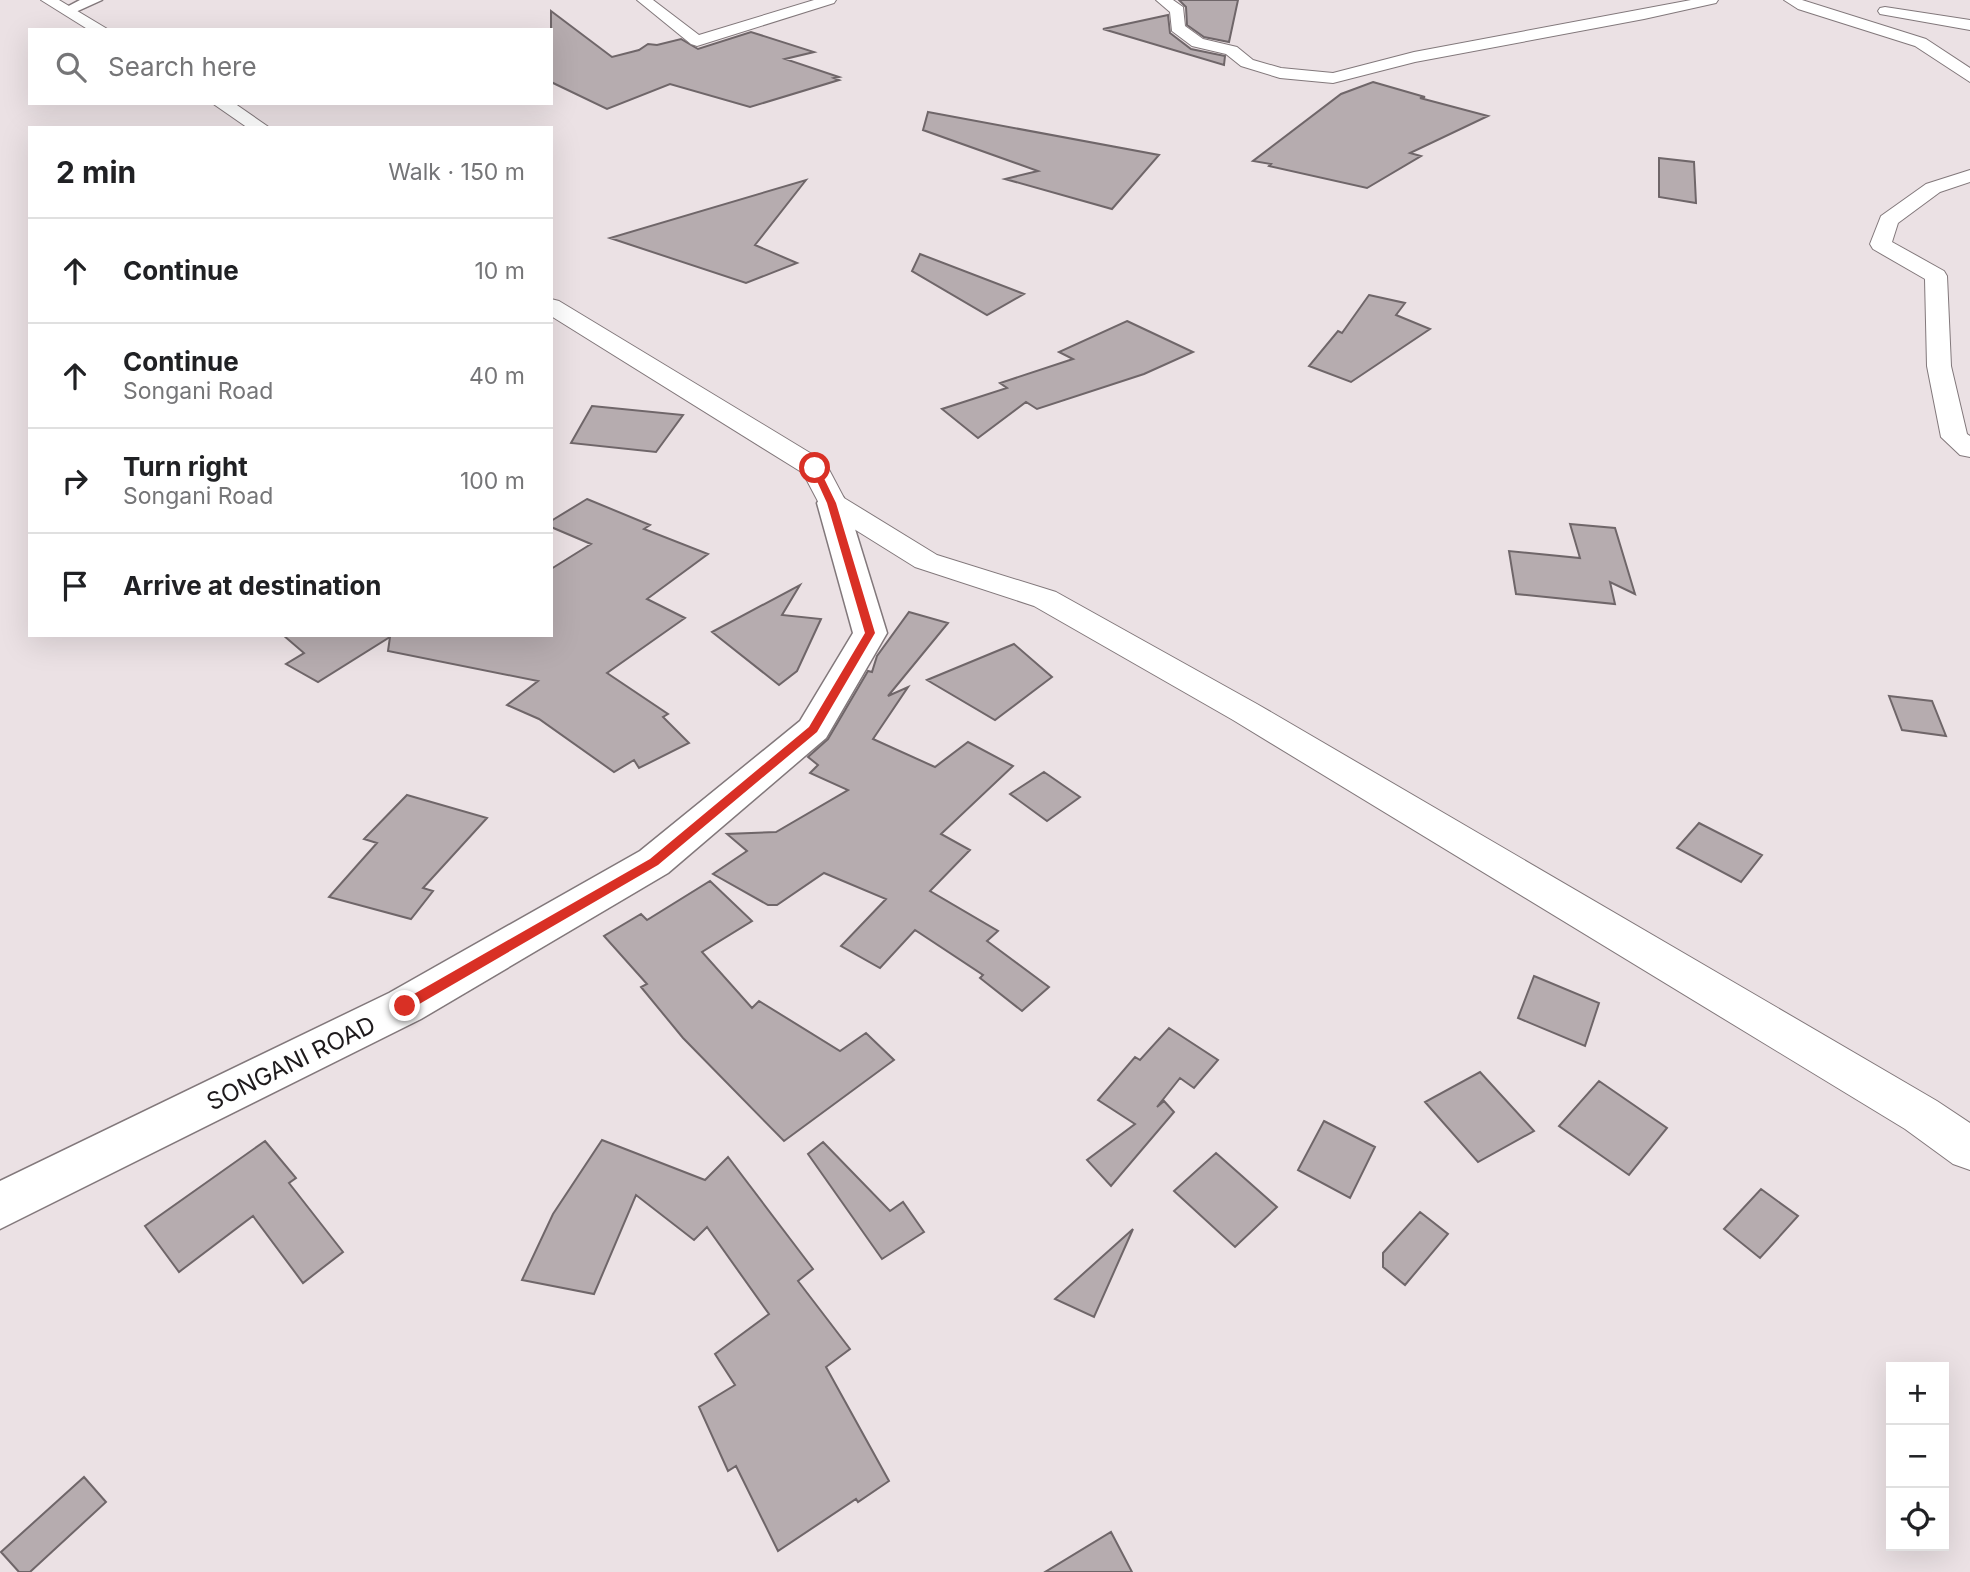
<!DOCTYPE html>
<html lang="en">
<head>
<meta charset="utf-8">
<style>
	body { margin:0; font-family:Inter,sans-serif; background:#f6f6f6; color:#202124 }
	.controls { position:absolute; right:21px; bottom:21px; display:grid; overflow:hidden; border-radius:0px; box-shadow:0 7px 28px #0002 }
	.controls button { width:63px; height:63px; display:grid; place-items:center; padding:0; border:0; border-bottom:2px solid #e0e0e0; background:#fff; color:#202124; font:35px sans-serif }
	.stop { position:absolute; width:21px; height:21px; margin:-16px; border:5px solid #d93025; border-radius:50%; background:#fff }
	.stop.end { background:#d93025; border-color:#fff; box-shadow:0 2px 7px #0008 }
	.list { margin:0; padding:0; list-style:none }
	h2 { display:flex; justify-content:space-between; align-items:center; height:91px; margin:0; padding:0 28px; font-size:30px }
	h2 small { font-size:23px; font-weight:400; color:#757577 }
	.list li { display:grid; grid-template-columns:46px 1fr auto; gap:21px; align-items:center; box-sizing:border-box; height:105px; padding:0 28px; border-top:2px solid #e0e0e0 }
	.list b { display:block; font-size:26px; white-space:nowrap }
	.list p { margin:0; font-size:23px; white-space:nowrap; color:#757577 }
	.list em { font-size:23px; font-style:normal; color:#757577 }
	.icon { flex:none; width:38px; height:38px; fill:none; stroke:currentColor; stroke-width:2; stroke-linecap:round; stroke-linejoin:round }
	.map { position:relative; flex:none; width:1970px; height:1572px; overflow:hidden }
	.search { position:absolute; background:#fff; box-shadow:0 7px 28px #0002; left:28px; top:28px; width:525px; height:77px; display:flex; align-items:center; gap:18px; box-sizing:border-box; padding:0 24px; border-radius:0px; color:#757577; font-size:26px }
	.panel { position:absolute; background:#fff; box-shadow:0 7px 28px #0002; left:28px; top:126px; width:525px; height:511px; border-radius:0px }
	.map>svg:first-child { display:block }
	.building { fill:#b6acaf; stroke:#6f6669; stroke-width:2 }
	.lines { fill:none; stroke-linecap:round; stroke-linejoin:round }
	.street-casing { stroke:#82787b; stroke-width:2 }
	.secondary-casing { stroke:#82787b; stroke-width:3 }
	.street { fill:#fff; fill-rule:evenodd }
	.secondary { fill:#fff; fill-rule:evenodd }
	.route { fill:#d93025 }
	.labels { text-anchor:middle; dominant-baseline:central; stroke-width:6; stroke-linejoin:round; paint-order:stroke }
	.street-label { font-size:24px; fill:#1e1a1c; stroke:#fff }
</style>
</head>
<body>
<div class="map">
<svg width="1970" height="1572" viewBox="0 0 1970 1572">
	<rect width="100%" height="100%" fill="#ebe1e4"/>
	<!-- building -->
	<path class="building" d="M 1179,0 L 1238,0 L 1229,42 L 1204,37 L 1187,25 L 1186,7 Z
		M 551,11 L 612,57 L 639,50 L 648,44 L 657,45 L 681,39 L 698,49 L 751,32 L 814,52 L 785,59 L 839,77 L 834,78 L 839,80 L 750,107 L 670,84 L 607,109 L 551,82 Z
		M 1168,15 L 1170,33 L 1191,49 L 1225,56 L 1224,65 L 1103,29 Z
		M 1373,82 L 1425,97 L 1420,98 L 1488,116 L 1410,153 L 1421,156 L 1367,188 L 1269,166 L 1271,164 L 1253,161 L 1341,94 Z
		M 928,112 L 1159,155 L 1112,209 L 1005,179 L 1038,171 L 923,130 Z
		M 1659,158 L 1694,162 L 1696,203 L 1659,197 Z
		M 806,180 L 755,245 L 797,263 L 746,283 L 610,238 Z
		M 920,254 L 1024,294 L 987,315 L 912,271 Z
		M 1369,295 L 1405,303 L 1396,315 L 1430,329 L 1351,382 L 1309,366 L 1338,331 L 1342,333 Z
		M 1127,321 L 1193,352 L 1144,374 L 1037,409 L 1026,402 L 978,438 L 942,409 L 1007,388 L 1000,383 L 1073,359 L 1059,352 Z
		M 592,406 L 683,415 L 656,452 L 571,443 Z
		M 587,499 L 650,525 L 644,529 L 708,554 L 647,599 L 685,618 L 607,673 L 668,714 L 663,717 L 689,743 L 639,768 L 634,760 L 614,772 L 539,719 L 507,705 L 538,681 L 388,651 L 390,637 L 318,682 L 286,664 L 304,653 L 283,635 L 551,635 L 551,569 L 591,544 L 551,527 L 551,521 Z
		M 1570,524 L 1615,528 L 1635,594 L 1610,582 L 1615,604 L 1516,594 L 1509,551 L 1580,558 Z
		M 800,585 L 782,615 L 821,619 L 797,671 L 779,685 L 712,632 Z
		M 909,612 L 948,623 L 888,696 L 908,687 L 873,739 L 935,767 L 968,742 L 1013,766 L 941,834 L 970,850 L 930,891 L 998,931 L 987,941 L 1049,987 L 1022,1011 L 980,978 L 983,975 L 915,930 L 880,968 L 841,946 L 886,899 L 824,873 L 777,905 L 768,905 L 713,874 L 747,851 L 727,834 L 776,832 L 848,790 L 810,773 L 818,765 L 808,757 L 828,739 L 868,671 L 872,672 L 877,656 Z
		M 1014,644 L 1052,677 L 995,720 L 927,680 Z
		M 1889,696 L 1932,701 L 1946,736 L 1902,730 Z
		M 1044,772 L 1080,797 L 1047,821 L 1010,794 Z
		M 407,795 L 487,818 L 423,888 L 433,891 L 411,919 L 329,897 L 377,843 L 364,839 Z
		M 1699,823 L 1762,855 L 1741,882 L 1677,848 Z
		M 710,881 L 752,921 L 702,952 L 752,1008 L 759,1001 L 840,1051 L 866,1033 L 894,1060 L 784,1141 L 683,1038 L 641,987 L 647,984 L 604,936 L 641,914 L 647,920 Z
		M 1534,976 L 1599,1003 L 1585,1046 L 1518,1018 Z
		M 1169,1028 L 1218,1060 L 1194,1088 L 1180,1078 L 1157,1107 L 1164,1101 L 1174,1112 L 1111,1186 L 1087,1160 L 1135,1124 L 1098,1100 L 1135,1057 L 1140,1060 Z
		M 1480,1072 L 1534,1131 L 1478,1162 L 1425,1102 Z
		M 1599,1081 L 1667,1128 L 1629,1175 L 1559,1126 Z
		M 1324,1121 L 1375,1147 L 1350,1198 L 1298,1170 Z
		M 602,1140 L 705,1180 L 728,1157 L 813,1269 L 798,1281 L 850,1349 L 826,1367 L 889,1481 L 858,1502 L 856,1499 L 778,1551 L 736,1466 L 728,1471 L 699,1407 L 735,1385 L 715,1354 L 769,1314 L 707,1227 L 694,1240 L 636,1195 L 594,1294 L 522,1280 L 553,1214 Z
		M 265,1141 L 296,1178 L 289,1183 L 343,1252 L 303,1283 L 253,1216 L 179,1272 L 145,1226 Z
		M 823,1142 L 890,1211 L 903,1202 L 924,1232 L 882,1259 L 808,1154 Z
		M 1216,1153 L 1277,1207 L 1235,1247 L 1174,1191 Z
		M 1761,1189 L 1798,1216 L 1760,1258 L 1724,1229 Z
		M 1420,1212 L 1448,1234 L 1405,1285 L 1383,1267 L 1383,1253 Z
		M 1133,1229 L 1094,1317 L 1055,1299 Z
		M 84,1477 L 106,1502 L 30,1572 L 19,1572 L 1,1552 Z
		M 1111,1532 L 1132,1572 L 1045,1572 Z"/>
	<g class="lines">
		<defs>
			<path id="street" d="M 41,0 L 59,0 L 109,30 L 89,30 Z
				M 637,0 L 653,0 L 699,35 L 814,0 L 836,0 L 834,3 L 697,46 L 691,44 Z
				M 1156,0 L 1173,0 L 1183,7 L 1185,26 L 1203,39 L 1237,47 L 1253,60 L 1281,68 L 1333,73 L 1414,52 L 1691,0 L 1718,0 L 1716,3 L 1644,19 L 1415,62 L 1333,83 L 1280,78 L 1241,66 L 1226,54 L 1192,46 L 1172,31 L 1170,12 Z
				M 1784,0 L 1802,0 L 1926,39 L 1970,68 L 1970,82 L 1915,46 L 1798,9 Z
				M 1885,7 L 1970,20 L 1970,30 L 1880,14 L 1878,11 L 1880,8 Z
				M 212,103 L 234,103 L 270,128 L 248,128 Z
				M 1970,170 L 1970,182 L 1940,192 L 1898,223 L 1892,242 L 1944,271 L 1947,276 L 1951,366 L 1967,434 L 1970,436 L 1970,457 L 1960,455 L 1941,437 L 1927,366 L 1925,279 L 1873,249 L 1870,244 L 1881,216 L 1926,184 Z
				M 551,299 L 559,301 L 825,462 L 844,498 L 937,555 L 1056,592 L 1257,704 L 1937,1101 L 1970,1123 L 1970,1170 L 1953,1164 L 1905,1129 L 1233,720 L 1034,606 L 915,567 L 822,509 L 803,473 L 551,316 Z"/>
			<path id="secondary" d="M 80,0 L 102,0 L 69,15 L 61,10 Z
				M 832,494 L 843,497 L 847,503 L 887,633 L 826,738 L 668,873 L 421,1019 L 0,1229 L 0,1181 L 389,993 L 640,851 L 800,721 L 853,633 L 817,503 L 821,497 Z"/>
		</defs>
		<!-- street casing -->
		<use href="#street" class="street-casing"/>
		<!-- secondary casing -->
		<use href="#secondary" class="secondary-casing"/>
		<!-- street -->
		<use href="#street" class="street"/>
		<!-- secondary -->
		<use href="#secondary" class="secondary"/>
	</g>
	<!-- route -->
	<path class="route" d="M 815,465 L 819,468 L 836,503 L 875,633 L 817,732 L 658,865 L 409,1010 L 400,1010 L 400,1002 L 650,859 L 809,727 L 865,633 L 827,503 L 811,468 Z"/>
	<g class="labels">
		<!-- street labels -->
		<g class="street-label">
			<text transform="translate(291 1063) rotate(-26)">SONGANI ROAD</text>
		</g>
	</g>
</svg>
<div class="controls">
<button>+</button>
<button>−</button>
<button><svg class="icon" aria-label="locate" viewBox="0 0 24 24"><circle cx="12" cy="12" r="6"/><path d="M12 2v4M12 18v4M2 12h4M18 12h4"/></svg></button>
</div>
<div class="stop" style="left:815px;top:468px"></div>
<div class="stop end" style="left:405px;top:1006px"></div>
<div class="search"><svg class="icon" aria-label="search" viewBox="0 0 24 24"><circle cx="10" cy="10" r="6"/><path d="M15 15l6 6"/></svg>Search here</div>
<section class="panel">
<h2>2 min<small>Walk · 150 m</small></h2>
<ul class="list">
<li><svg class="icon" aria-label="ahead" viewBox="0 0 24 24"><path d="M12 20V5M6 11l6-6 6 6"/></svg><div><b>Continue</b></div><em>10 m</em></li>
<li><svg class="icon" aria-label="ahead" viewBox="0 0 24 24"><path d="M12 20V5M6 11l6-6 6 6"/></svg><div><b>Continue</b><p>Songani Road</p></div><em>40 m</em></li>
<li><svg class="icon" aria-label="right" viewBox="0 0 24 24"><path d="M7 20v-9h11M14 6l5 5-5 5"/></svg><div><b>Turn right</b><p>Songani Road</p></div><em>100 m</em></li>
<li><svg class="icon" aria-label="arrive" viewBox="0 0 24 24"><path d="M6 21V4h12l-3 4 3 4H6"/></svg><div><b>Arrive at destination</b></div></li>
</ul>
</section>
</div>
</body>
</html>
